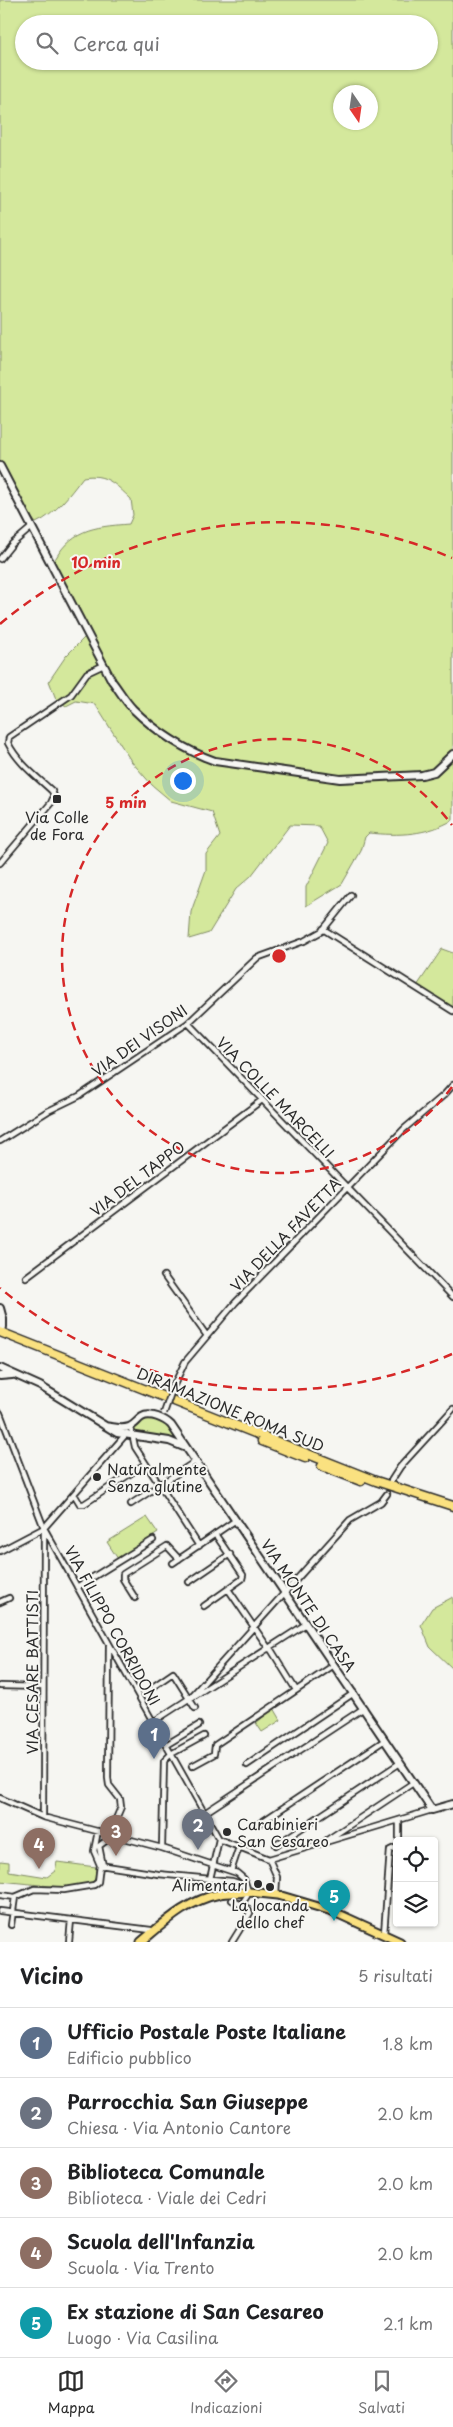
<!DOCTYPE html>
<html lang="it">
<head>
<meta charset="utf-8">
<style>
	body { margin:0; font-family:"Playpen Sans",sans-serif; background:#f6f6f6; color:#202124 }
	.controls { position:absolute; right:15px; bottom:15px; display:grid; overflow:hidden; border-radius:5px; box-shadow:0 1px 4px #0004 }
	.controls button { width:45px; height:45px; display:grid; place-items:center; padding:0; border:0; border-bottom:1px solid #e0e0e0; background:#fff; color:#202124; font:25px sans-serif }
	.compass { position:absolute; left:333px; top:85px; width:45px; height:45px; border-radius:50%; background:#fff; box-shadow:0 1px 4px #0004; rotate:167deg }
	.you { position:absolute; left:182px; top:780px; width:18px; height:18px; margin:-12px; border:4px solid #fff; border-radius:50%; background:#1a73e8; box-shadow:0 0 0 8px #1a73e833 }
	.badge { display:grid; place-items:center; width:32px; height:32px; border-radius:50%; background:#2b2b2b; color:#fff; font-size:16px; font-weight:700 }
	.pin { position:absolute; translate:-50% -41px; filter:drop-shadow(0 1px 2px #0008) }
	.pin::after { content:''; position:absolute; top:26px; width:18px; height:15px; background:inherit; clip-path:polygon(0 0,100% 0,50% 100%) }
	.list { margin:0; padding:0; list-style:none }
	h2 { display:flex; justify-content:space-between; align-items:center; height:65px; margin:0; padding:0 20px; font-size:21px }
	h2 small { font-size:16px; font-weight:400; color:#757577 }
	.list li { display:grid; grid-template-columns:32px 1fr auto; gap:15px; align-items:center; box-sizing:border-box; height:70px; padding:0 20px; border-top:1px solid #e0e0e0 }
	.list b { display:block; font-size:19px; white-space:nowrap }
	.list p { margin:0; font-size:16px; white-space:nowrap; color:#757577 }
	.list em { font-size:16px; font-style:normal; color:#757577 }
	.icon { flex:none; width:28px; height:28px; fill:none; stroke:currentColor; stroke-width:2; stroke-linecap:round; stroke-linejoin:round }
	.map { position:relative; flex:none; width:453px; height:1942px; overflow:hidden }
	.search { position:absolute; background:#fff; box-shadow:0 1px 4px #0004; left:15px; right:15px; top:15px; height:55px; display:flex; align-items:center; gap:12px; box-sizing:border-box; padding:0 18px; border-radius:28px; color:#757577; font-size:19px }
	.sheet { height:415px; background:#fff }
	nav { display:flex; justify-content:space-around; align-items:center; box-sizing:border-box; height:70px; border-top:1px solid #e0e0e0; background:#fff; font-size:14px; color:#757577 }
	nav a { display:grid; justify-items:center; gap:2px }
	nav .on { color:#2b2b2b }
	.map>svg:first-child { display:block }
	.green { fill:#d4e89c; stroke:#808a64; fill-rule:evenodd }
	.lines { fill:none; stroke-linecap:round; stroke-linejoin:round }
	.street-casing { stroke:#2b2b2b; stroke-width:8 }
	.secondary-casing { stroke:#2b2b2b; stroke-width:10 }
	.primary-casing { stroke:#2b2b2b; stroke-width:11 }
	.highway-casing { stroke:#2b2b2b; stroke-width:11 }
	.street { stroke:#f6f6f2; stroke-width:4.5 }
	.secondary { stroke:#f6f6f2; stroke-width:6 }
	.primary { stroke:#fae180; stroke-width:7 }
	.highway { stroke:#fae180; stroke-width:8 }
	.street-bridge-casing { stroke:#2b2b2b; stroke-width:8; stroke-linecap:butt }
	.street-bridge { stroke:#f6f6f2; stroke-width:4.5 }
	.ring { fill:none; stroke:#d62828; stroke-width:2.5; stroke-dasharray:9 6 }
	.poi-dot { fill:#2b2b2b; stroke:#f6f6f2; stroke-width:2 }
	.labels { text-anchor:middle; dominant-baseline:central; stroke-width:4; stroke-linejoin:round; paint-order:stroke }
	.poi-label { font-size:15px; fill:#2b2b2b; stroke:#f6f6f2 }
	.street-label { font-size:15px; fill:#2b2b2b; stroke:#f6f6f2 }
	.centre { fill:#d62828; stroke:#f6f6f2; stroke-width:2.5 }
	.ring-label { font-size:15px; text-anchor:middle; font-weight:bold; fill:#d62828; stroke:#f6f6f2; stroke-width:4; stroke-linejoin:round; paint-order:stroke }
</style>
</head>
<body>
<div class="map">
<svg width="453" height="1942" viewBox="0 0 453 1942">
	<rect width="100%" height="100%" fill="#f6f6f2"/>
	<filter id="ink" filterUnits="userSpaceOnUse"><feTurbulence type="fractalNoise" baseFrequency=".02" numOctaves="2"/><feDisplacementMap in="SourceGraphic" scale="10" xChannelSelector="R" yChannelSelector="G"/><feConvolveMatrix kernelMatrix="1 2 1 2 8 2 1 2 1" color-interpolation-filters="sRGB"/></filter>
	<g filter="url(#ink)">
		<!-- green -->
		<path class="green" d="M 0,0 L 453,0 L 453,820 C 427,835 399,836 369,833 L 365,837 L 361,851 L 342,884 L 306,906 L 306,887 L 328,843 L 319,826 L 290,825 L 251,876 L 236,889 L 209,933 L 189,939 L 191,912 L 206,870 L 206,854 L 220,836 L 212,812 L 171,801 L 152,785 L 131,761 L 95,704 L 76,701 L 66,706 L 56,699 L 49,681 L 66,656 L 88,634 L 52,565 C 70,529 92,527 129,524 L 133,515 L 131,499 C 115,484 106,473 83,477 C 70,494 56,514 36,523 L 22,507 L 0,466 ZM 24,24 L 429,24 L 429,61 L 24,61 ZM 340,92 L 370,92 L 370,122 L 340,122 Z
			M 442,949 L 453,953 L 453,1009 L 417,986 Z
			M 149,1418 L 169,1425 L 180,1439 L 134,1434 L 132,1429 L 140,1420 Z
			M 147,1517 L 158,1533 L 118,1559 L 107,1542 Z
			M 453,1597 L 453,1669 L 430,1647 L 421,1625 L 432,1608 Z
			M 274,1708 L 281,1720 L 262,1732 L 256,1723 Z
			M 0,1861 L 9,1862 L 9,1871 L 47,1877 L 55,1871 L 57,1862 L 96,1867 L 95,1879 L 90,1884 L 61,1887 L 0,1881 Z"/>
		<g class="lines">
			<defs>
				<path id="street" d="M 0,559 L 12,544 L 32,527
					M 0,863 L 51,803 L 54,796 L 52,791 C 36,776 18,763 8,743 L 9,737 L 71,695 L 87,673 L 104,665
					M 323,929 L 453,1011
					M 188,1023 L 453,1297
					M 0,1141 L 48,1111 L 79,1096 L 188,1023 L 257,958 L 304,941 L 322,931 L 351,895
					M 164,1276 L 207,1336
					M 26,1277 L 262,1100
					M 173,1387 L 185,1362 L 235,1303 L 404,1129 L 444,1095 L 453,1085
					M 0,1413 L 44,1528 L 219,1839 L 269,1859 L 277,1877 L 276,1895
					M 131,1428 L 135,1447 L 199,1546
					M 391,1481 L 400,1467 L 453,1409
					M 74,1494 L 80,1504 L 84,1504 L 145,1464
					M 131,1504 L 196,1461
					M 215,1534 L 243,1575 L 242,1579 L 228,1589 L 269,1649
					M 0,1551 L 44,1528 L 127,1433
					M 173,1563 L 236,1520
					M 189,1582 L 230,1554
					M 77,1587 L 153,1540
					M 135,1598 L 123,1579 L 123,1574 L 167,1546 L 179,1559
					M 0,1602 L 9,1598
					M 204,1606 L 228,1589
					M 270,1648 L 296,1690
					M 0,1686 L 43,1687
					M 154,1686 L 173,1673 L 195,1708
					M 191,1698 L 306,1624
					M 153,1722 L 190,1698 L 350,1520 L 381,1502 L 387,1494
					M 166,1745 L 199,1725
					M 247,1765 L 354,1693
					M 192,1766 L 214,1754 L 215,1745 L 334,1665
					M 0,1798 L 43,1817 L 162,1848 L 237,1873 L 244,1879 L 248,1891
					M 206,1812 L 364,1708
					M 43,1817 L 44,1530
					M 260,1823 L 385,1740
					M 98,1831 L 94,1851 L 100,1865
					M 327,1840 L 413,1783
					M 399,1841 L 399,1820
					M 276,1845 L 400,1763
					M 162,1848 L 164,1761 L 171,1754 L 204,1736
					M 269,1859 L 432,1810
					M 100,1865 L 158,1874 L 232,1881 L 241,1884 L 244,1888
					M 103,1866 L 99,1846 L 107,1840 L 121,1807 L 120,1799 L 109,1785 L 108,1778 L 109,1645
					M 231,1871 L 239,1847
					M 210,1879 L 219,1839
					M 0,1895 L 15,1897
					M 241,1905 L 247,1896
					M 0,1911 L 151,1930
					M 11,1925 L 15,1897 L 34,1889 L 64,1890 L 94,1885 L 98,1882 L 100,1865
					M 384,1934 L 390,1850 L 397,1847
					M 69,1942 L 71,1920
					M 232,1942 L 250,1913 L 247,1908 L 232,1900"/>
				<path id="secondary" d="M 0,466 L 112,681 C 119,690 125,701 133,709 C 155,731 186,751 215,761 L 340,779 L 422,775 L 434,772 L 453,754
					M 0,1308 L 3,1319 L 3,1327
					M 0,1368 L 40,1386 L 117,1433 L 169,1441 L 186,1448
					M 0,1376 L 12,1375
					M 105,1426 C 113,1427 121,1430 129,1427 C 135,1425 137,1420 142,1417 C 150,1412 165,1419 171,1425 L 432,1810 L 453,1804"/>
				<path id="primary" d="M 249,1892 L 278,1895 L 332,1911 L 400,1942
					M 141,1942 C 165,1922 188,1900 220,1894 C 228,1892 236,1894 244,1892"/>
				<path id="highway" d="M 0,1332 L 376,1481 L 453,1506
					M 262,1441 L 305,1458
					M 322,1466 L 361,1481"/>
			</defs>
			<!-- street casing -->
			<use href="#street" class="street-casing"/>
			<!-- secondary casing -->
			<use href="#secondary" class="secondary-casing"/>
			<!-- primary casing -->
			<use href="#primary" class="primary-casing"/>
			<!-- highway casing -->
			<use href="#highway" class="highway-casing"/>
			<!-- street -->
			<use href="#street" class="street"/>
			<!-- secondary -->
			<use href="#secondary" class="secondary"/>
			<!-- primary -->
			<use href="#primary" class="primary"/>
			<!-- highway -->
			<use href="#highway" class="highway"/>
			<defs>
				<path id="street-bridge" d="M 164,1413 L 173,1387"/>
			</defs>
			<!-- street-bridge casing -->
			<use href="#street-bridge" class="street-bridge-casing"/>
			<!-- street-bridge -->
			<use href="#street-bridge" class="street-bridge"/>
		</g>
	</g>
	<!-- distance rings -->
	<g class="ring">
		<path d="M452 1087A217 217 0 1 1 452 825"/>
		<path d="M452 1354A434 434 0 0 1 0 1288M0 624A434 434 0 0 1 452 558"/>
	</g>
	<!-- markers -->
	<g class="poi-dot">
		<rect x="52" y="794" width="10" height="10" rx="2.5"/>
		<circle cx="97" cy="1477" r="5"/>
		<circle cx="227" cy="1832" r="5"/>
		<circle cx="258" cy="1884" r="5"/>
		<circle cx="270" cy="1887" r="5"/>
	</g>
	<g class="labels">
		<!-- poi labels -->
		<g class="poi-label">
			<text x="57" y="816">Via Colle<tspan x="57" dy="17">de Fora</tspan></text>
			<text x="107" y="1468" text-anchor="start">Naturalmente<tspan x="107" dy="17">Senza glutine</tspan></text>
			<text x="237" y="1823" text-anchor="start">Carabinieri<tspan x="237" dy="17">San Cesareo</tspan></text>
			<text x="248" y="1884" text-anchor="end">Alimentari</text>
			<text x="270" y="1904">La locanda<tspan x="270" dy="17">dello chef</tspan></text>
		</g>
		<!-- street labels -->
		<g class="street-label">
			<text transform="translate(139 1040) rotate(-35)">VIA DEI VISONI</text>
			<text transform="translate(276 1097) rotate(46)">VIA COLLE MARCELLI</text>
			<text transform="translate(137 1178) rotate(-37)">VIA DEL TAPPO</text>
			<text transform="translate(285 1234) rotate(-46)">VIA DELLA FAVETTA</text>
			<text transform="translate(231 1409) rotate(22)">DIRAMAZIONE ROMA SUD</text>
			<text transform="translate(309 1605) rotate(56)">VIA MONTE DI CASA</text>
			<text transform="translate(113 1625) rotate(61)">VIA FILIPPO CORRIDONI</text>
			<text transform="translate(31 1672) rotate(-90)">VIA CESARE BATTISTI</text>
		</g>
	</g>
	<circle cx="279" cy="956" r="8" class="centre"/>
	<g class="ring-label">
		<text x="96" y="568">10 min</text>
		<text x="126" y="808">5 min</text>
	</g>
</svg>
<div class="controls">
<button><svg class="icon" aria-label="locate" viewBox="0 0 24 24"><circle cx="12" cy="12" r="6"/><path d="M12 2v4M12 18v4M2 12h4M18 12h4"/></svg></button>
<button><svg class="icon" aria-label="layers" viewBox="0 0 24 24"><path d="M12 4l9 5-9 5-9-5zM3 14l9 5 9-5"/></svg></button>
</div>
<svg class="compass" viewBox="-18 -18 36 36"><path d="M0-13l5 13h-10z" fill="#e53935"/><path d="M0 13l5-13h-10z" fill="#757577"/></svg>
<div class="you"></div>
<div class="pin badge" style="left:154px;top:1759px;background:#5c6f8a">1</div>
<div class="pin badge" style="left:198px;top:1850px;background:#6b7280">2</div>
<div class="pin badge" style="left:116px;top:1856px;background:#8d6e63">3</div>
<div class="pin badge" style="left:39px;top:1869px;background:#8d6e63">4</div>
<div class="pin badge" style="left:334px;top:1921px;background:#0f9aa8">5</div>
<div class="search"><svg class="icon" aria-label="search" viewBox="0 0 24 24"><circle cx="10" cy="10" r="6"/><path d="M15 15l6 6"/></svg>Cerca qui</div>
</div>
<section class="sheet">
<h2>Vicino<small>5 risultati</small></h2>
<ul class="list">
<li><span class="badge" style="background:#5c6f8a">1</span><div><b>Ufficio Postale Poste Italiane</b><p>Edificio pubblico</p></div><em>1.8 km</em></li>
<li><span class="badge" style="background:#6b7280">2</span><div><b>Parrocchia San Giuseppe</b><p>Chiesa · Via Antonio Cantore</p></div><em>2.0 km</em></li>
<li><span class="badge" style="background:#8d6e63">3</span><div><b>Biblioteca Comunale</b><p>Biblioteca · Viale dei Cedri</p></div><em>2.0 km</em></li>
<li><span class="badge" style="background:#8d6e63">4</span><div><b>Scuola dell'Infanzia</b><p>Scuola · Via Trento</p></div><em>2.0 km</em></li>
<li><span class="badge" style="background:#0f9aa8">5</span><div><b>Ex stazione di San Cesareo</b><p>Luogo · Via Casilina</p></div><em>2.1 km</em></li>
</ul>
</section>
<nav>
<a class="on"><svg class="icon" aria-label="map" viewBox="0 0 24 24"><path d="M3 6l6-2 6 2 6-2v14l-6 2-6-2-6 2zM9 4v14M15 6v14"/></svg>Mappa</a>
<a><svg class="icon" aria-label="directions" viewBox="0 0 24 24"><path d="M12 3l9 9-9 9-9-9zM9 14v-3h6M13 9l2 2-2 2"/></svg>Indicazioni</a>
<a><svg class="icon" aria-label="saved" viewBox="0 0 24 24"><path d="M7 4h10v16l-5-4-5 4z"/></svg>Salvati</a>
</nav>
</body>
</html>
